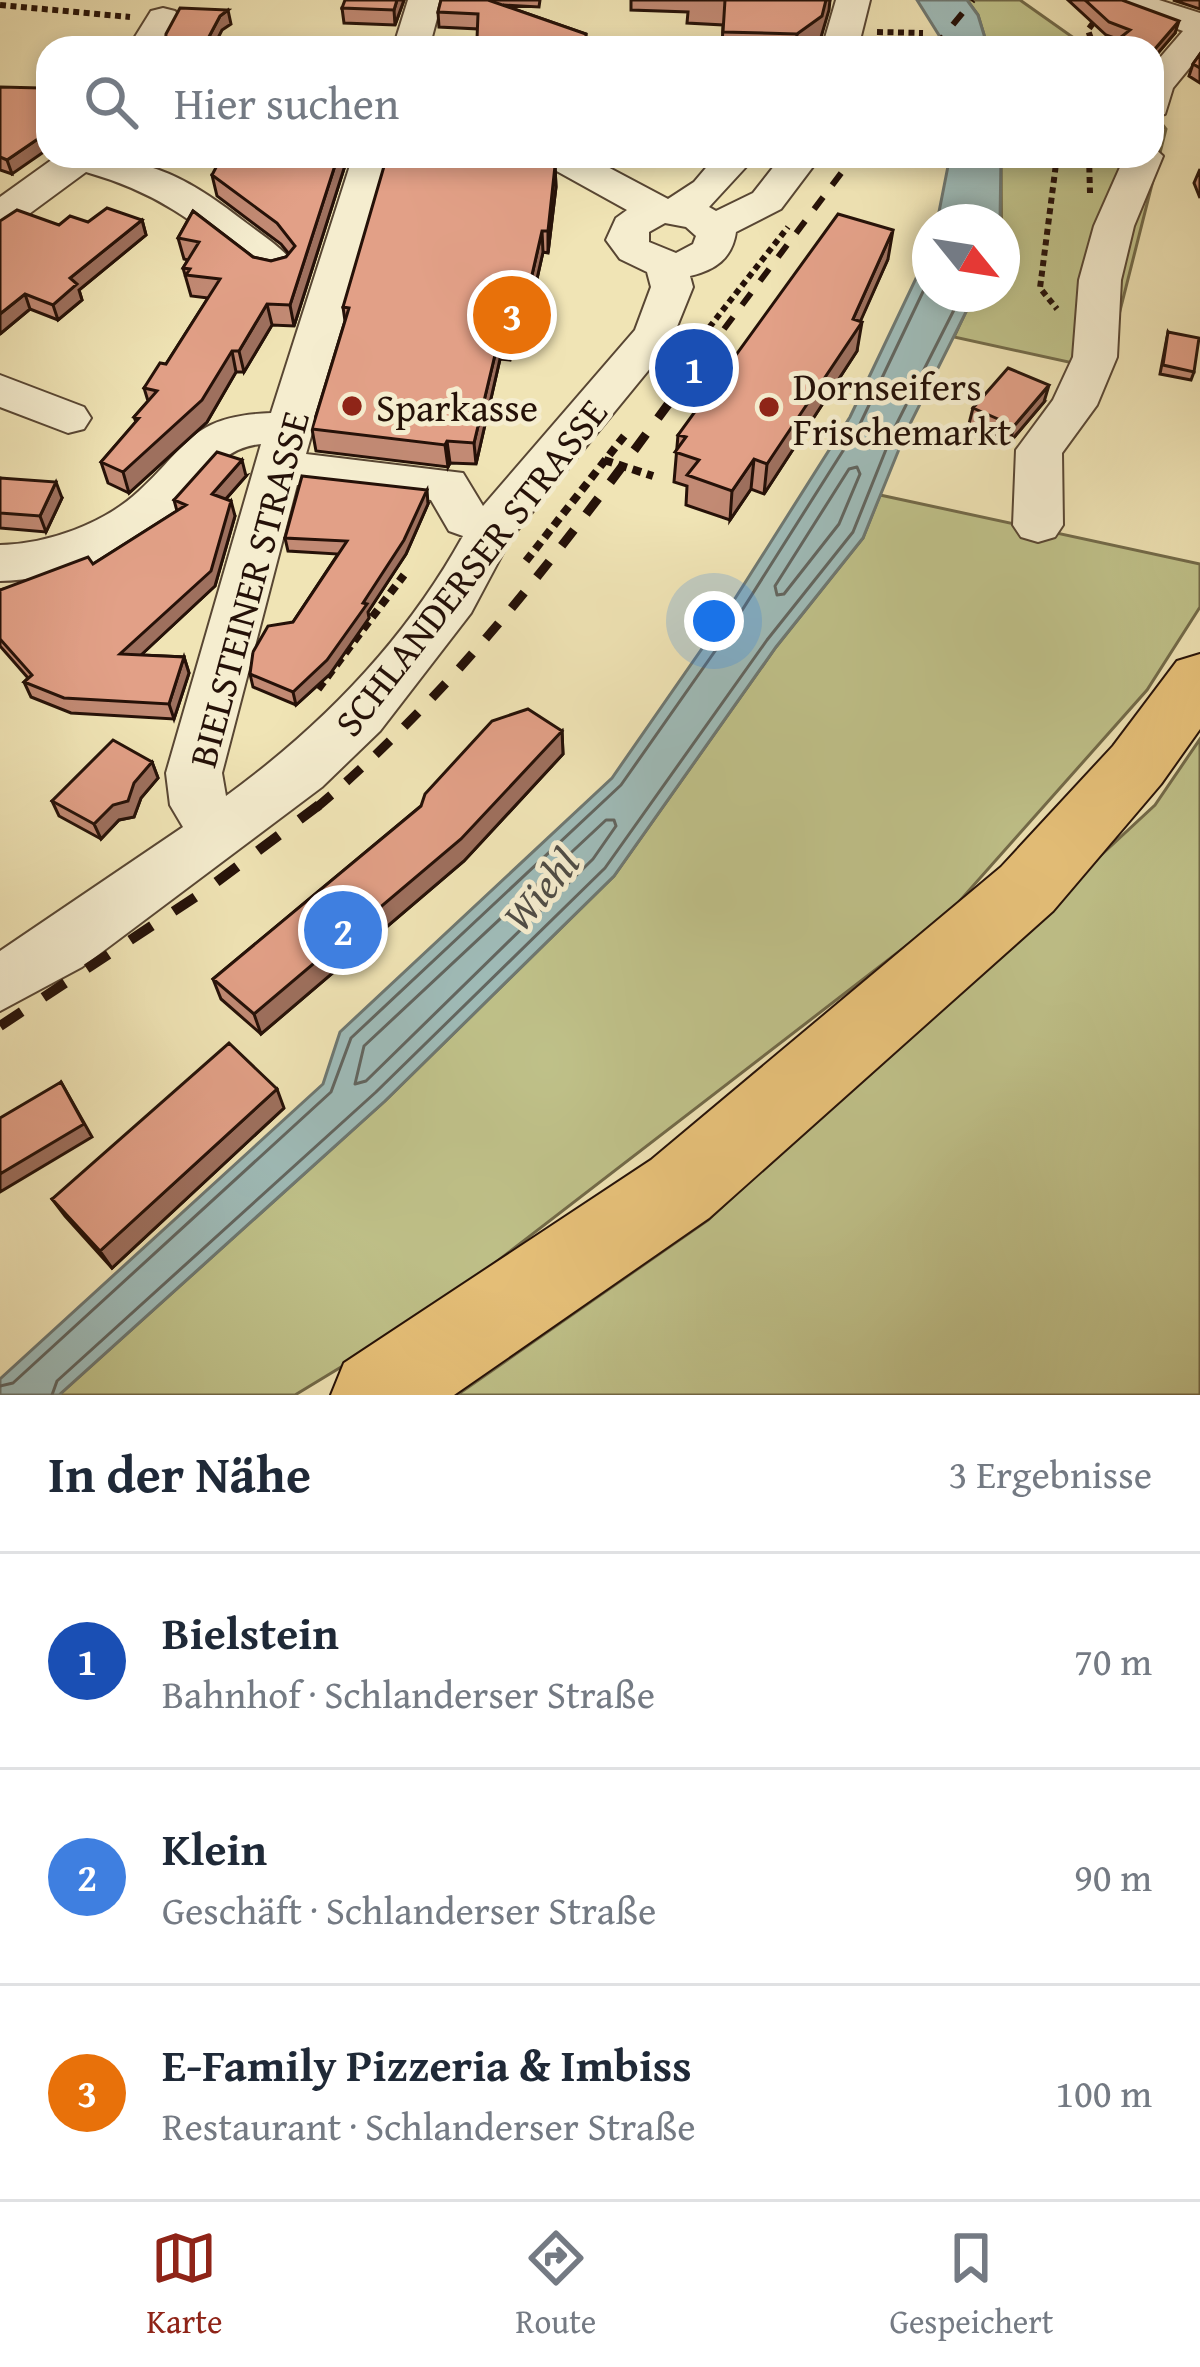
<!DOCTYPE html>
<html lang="de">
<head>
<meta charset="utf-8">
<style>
	body { margin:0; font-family:"Gentium Book Plus",serif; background:#f6f6f7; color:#1f2937 }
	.compass { position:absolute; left:912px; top:204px; width:108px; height:108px; border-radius:50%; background:#fff; box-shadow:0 6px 18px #0003; rotate:120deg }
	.you { position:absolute; left:714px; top:621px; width:42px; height:42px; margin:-30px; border:9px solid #fff; border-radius:50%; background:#1a73e8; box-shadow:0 0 0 18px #1a73e833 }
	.badge { display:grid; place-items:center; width:78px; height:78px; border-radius:50%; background:#8f2418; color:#fff; font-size:39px; font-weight:700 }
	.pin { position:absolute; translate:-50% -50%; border:6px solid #fff; box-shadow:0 3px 12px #0006 }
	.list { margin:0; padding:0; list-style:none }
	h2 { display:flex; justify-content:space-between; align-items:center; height:156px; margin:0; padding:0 48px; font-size:51px }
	h2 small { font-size:39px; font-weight:400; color:#747a83 }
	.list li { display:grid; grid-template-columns:78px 1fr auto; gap:36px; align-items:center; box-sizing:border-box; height:216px; padding:0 48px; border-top:3px solid #e0e1e3 }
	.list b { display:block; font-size:45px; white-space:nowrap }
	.list p { margin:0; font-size:39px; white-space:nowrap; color:#747a83 }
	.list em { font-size:39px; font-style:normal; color:#747a83 }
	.icon { flex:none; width:66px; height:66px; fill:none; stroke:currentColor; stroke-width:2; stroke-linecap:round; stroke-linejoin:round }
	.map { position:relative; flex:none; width:1200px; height:1395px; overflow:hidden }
	.search { position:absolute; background:#fff; box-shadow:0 6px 18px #0003; left:36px; right:36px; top:36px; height:132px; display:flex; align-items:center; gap:30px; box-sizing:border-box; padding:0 42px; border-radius:36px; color:#747a83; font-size:45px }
	.sheet { height:804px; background:#fff }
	nav { display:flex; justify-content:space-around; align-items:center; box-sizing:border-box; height:168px; border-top:3px solid #e0e1e3; background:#fff; font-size:33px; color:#747a83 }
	nav a { display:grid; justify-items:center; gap:6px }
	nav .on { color:#8f2418 }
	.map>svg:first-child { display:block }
	.green { fill:#c0c28a; stroke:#726a49; stroke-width:3 }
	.water { fill:#9fbcb9; stroke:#6e7872; stroke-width:3 }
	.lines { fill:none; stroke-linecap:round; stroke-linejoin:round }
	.shore { stroke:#626660; stroke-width:3 }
	.minor-casing { stroke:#584633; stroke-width:4 }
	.major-casing { stroke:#251108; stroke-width:4 }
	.path-far1 { stroke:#251108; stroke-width:6; stroke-dasharray:6 4.5; stroke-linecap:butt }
	.path { stroke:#251108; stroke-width:8; stroke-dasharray:9 6; stroke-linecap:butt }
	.minor { fill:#f5edcf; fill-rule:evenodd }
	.major { fill:#e8c27a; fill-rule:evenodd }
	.rail-far2 { stroke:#251108; stroke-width:6; stroke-dasharray:15 15; stroke-linecap:butt }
	.rail-far1 { stroke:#251108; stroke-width:9; stroke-dasharray:20 20; stroke-linecap:butt }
	.rail { stroke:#251108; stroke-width:10; stroke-dasharray:26 26; stroke-linecap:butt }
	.wall { fill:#c28a74; stroke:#251108; stroke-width:3 }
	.shaded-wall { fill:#9e705e; stroke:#251108; stroke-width:3 }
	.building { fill:#e2a087; stroke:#251108; stroke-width:3 }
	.poi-dot { fill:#8f2418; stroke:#f5edcf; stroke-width:4.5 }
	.labels { text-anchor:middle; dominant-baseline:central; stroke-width:10; stroke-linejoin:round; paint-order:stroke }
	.poi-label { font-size:39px; fill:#251108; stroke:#f5edcf; text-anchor:start }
	.street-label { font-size:39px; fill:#251108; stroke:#f5edcf }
	.water-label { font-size:42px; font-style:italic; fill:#504d46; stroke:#f5edcf }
</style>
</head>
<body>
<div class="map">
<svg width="1200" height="1395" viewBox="0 0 1200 1395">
	<rect width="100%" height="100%" fill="#f0e4b5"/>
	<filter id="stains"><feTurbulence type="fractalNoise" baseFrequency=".00167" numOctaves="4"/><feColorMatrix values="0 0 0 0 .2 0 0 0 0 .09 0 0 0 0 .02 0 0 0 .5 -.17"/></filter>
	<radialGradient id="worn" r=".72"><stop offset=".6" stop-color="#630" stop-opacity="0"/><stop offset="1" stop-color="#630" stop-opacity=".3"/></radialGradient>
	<!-- green -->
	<path class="green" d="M 967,0 L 1020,0 L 1088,48 L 988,48 L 978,15 Z
		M 1152,111 L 1166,129 L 1105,370 L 954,337 L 974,294 L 1002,294 L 1001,156 L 1152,156 Z
		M 880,495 L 1200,564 L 1200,607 L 1147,690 L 949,913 L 430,1313 L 295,1395 L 59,1395 L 385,1101 L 614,876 L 776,647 L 863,538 Z
		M 1200,739 L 1200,1395 L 457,1395 L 708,1220 L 1155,805 Z"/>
	<!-- water -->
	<path class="water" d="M 917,0 L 967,0 L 978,15 L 988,48 L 947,48 Z
		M 950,156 L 1001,156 L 1000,222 L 937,222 Z
		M 930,249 L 930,294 L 975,294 L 906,432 L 863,538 L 776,647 L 614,876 L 385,1101 L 59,1395 L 0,1395 L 0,1379 L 323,1084 L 340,1032 L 612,778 L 717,627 L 850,417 Z"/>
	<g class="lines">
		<!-- shore -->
		<path class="shore" d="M 857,467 L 860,474 L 839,524 L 784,594 L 777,595 L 775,586 L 849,469 Z
			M 606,820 L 614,820 L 616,826 L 593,859 L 366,1081 L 355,1084 L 364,1046 Z
			M 0,1386 L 13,1383 L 331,1092 L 351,1038 L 621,785 L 727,634 L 860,424 L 930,277
			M 52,1395 L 57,1381 L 376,1092 L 605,868 L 767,640 L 853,532 L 895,427 L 962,294"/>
		<defs>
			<path id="minor" d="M 408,0 L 442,0 L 429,48 L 393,48 Z
				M 836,0 L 870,0 L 858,48 L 822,48 Z
				M 1112,0 L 1159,0 L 1200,13 L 1200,55 L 1173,88 L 1165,114 L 1152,117 L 1152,67 L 1183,31 L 1117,7 Z
				M 163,8 L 175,11 L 180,18 L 164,48 L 128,48 L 151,11 Z
				M 1152,146 L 1163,156 L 1134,226 L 1121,280 L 1117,357 L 1097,405 L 1062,453 L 1063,525 L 1055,537 L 1038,542 L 1021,537 L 1013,525 L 1016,450 L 1053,400 L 1073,357 L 1079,280 L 1094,226 L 1125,156 L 1152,156 Z
				M 57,156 C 142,156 178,170 245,222 C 262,235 283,248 295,265 L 289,274 L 274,278 L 259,274 C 198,225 163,194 86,172 L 14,225 L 0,228 L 0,197 Z
				M 353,156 L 391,156 L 306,454 L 463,473 L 483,506 L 635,330 L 651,287 L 647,272 L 620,259 L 606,240 L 616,218 L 627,210 L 544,164 L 539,156 L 587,156 L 668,199 L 694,182 L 716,156 L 756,156 L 709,207 L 716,211 L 753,193 L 782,156 L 821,156 L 781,209 L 736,232 C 732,259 715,270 690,276 L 693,287 L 670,344 L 511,538 L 471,613 L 380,731 L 322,787 L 82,967 L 0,1011 L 0,951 L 183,827 L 170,805 L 166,773 L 261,444 C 215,448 202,490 171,517 C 129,556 56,580 0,581 L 0,545 C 47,544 104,524 139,491 C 190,444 191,416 271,413 ZM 665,223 L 686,227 L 696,236 L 693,244 L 676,253 L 649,242 L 649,232 ZM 297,485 L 431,500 L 449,531 L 463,536 C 405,641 322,726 226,796 L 222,773 Z
				M 0,375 L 84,407 L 91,418 L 84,429 L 68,433 L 0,407 Z"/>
			<path id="major" d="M 1200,654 L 1200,729 L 1161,784 L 1053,911 L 709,1218 L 454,1395 L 331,1395 L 344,1363 L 651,1160 L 1001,867 L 1113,746 L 1177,661 Z"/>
		</defs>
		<!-- minor casing -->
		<use href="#minor" class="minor-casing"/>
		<!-- major casing -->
		<use href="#major" class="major-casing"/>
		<!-- path-far1 -->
		<path class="path-far1" d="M 0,5 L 130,17
			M 877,32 L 923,33
			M 1094,48 L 1088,30 L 1096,19
			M 1057,156 L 1040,288 L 1057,309
			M 1089,156 L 1090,193
			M 690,352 L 788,227"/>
		<!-- path -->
		<path class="path" d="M 604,460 L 653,476
			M 526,561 L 625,435
			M 318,689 L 404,575"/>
		<!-- minor -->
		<use href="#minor" class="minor"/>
		<!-- major -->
		<use href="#major" class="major"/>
		<!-- rail-far2 -->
		<path class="rail-far2" d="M 934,48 L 973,0
			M 706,353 L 854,156"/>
		<!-- rail-far1 -->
		<path class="rail-far1" d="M 316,808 C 472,677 588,513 708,350"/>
		<!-- rail -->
		<path class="rail" d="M 0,1026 L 206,890 L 319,805"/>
	</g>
	<!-- wall -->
	<path class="wall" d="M 404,0 L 395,25 L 344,23 L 342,8 Z
		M 441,0 L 540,0 L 539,7 L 503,5 L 586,34 L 586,48 L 478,48 L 478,29 L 439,27 L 438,12 Z
		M 631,0 L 830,0 L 819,44 L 813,48 L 722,48 L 723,25 L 687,23 L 688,12 L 631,10 Z
		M 1068,0 L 1122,0 L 1175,33 L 1152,60 L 1152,48 L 1118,48 L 1120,40 L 1106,35 Z
		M 1173,0 L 1200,0 L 1200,9 Z
		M 1200,54 L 1200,83 L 1189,76 L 1193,64 Z
		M 0,87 L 12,174 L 0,170 Z
		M 348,156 L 294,326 L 272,325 L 244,372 L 236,372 L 207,422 L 129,493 L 108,483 L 101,462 L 136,422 L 134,417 L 148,401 L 144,388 L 166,364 L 208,298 L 191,296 L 183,268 L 188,260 L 184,259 L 178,238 L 193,211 L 253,257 L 271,261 L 286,257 L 289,254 L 281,244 L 217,196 L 212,175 Z
		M 488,162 L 555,166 L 556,187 L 548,253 L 543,252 L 525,332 L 516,331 L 510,360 L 500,359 L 476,464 L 450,463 L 448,467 L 316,451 L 312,429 L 345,321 L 343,307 Z
		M 1200,169 L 1200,198 L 1194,183 Z
		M 142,220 L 146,235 L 79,290 L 82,300 L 58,320 L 30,309 L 0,334 L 59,225 Z
		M 888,259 L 860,321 L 857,351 L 764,494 L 751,489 L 730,520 L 686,505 L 687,486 L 674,482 L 678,435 Z
		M 1168,332 L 1194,372 L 1191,380 L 1160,374 Z
		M 1044,402 L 1010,442 L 969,424 L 973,408 Z
		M 246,476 L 226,499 L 235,516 L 215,586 L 141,655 L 184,657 L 189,673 L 174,719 L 71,713 L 31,697 L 24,682 L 28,678 L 0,646 L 0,590 L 93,564 L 177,511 L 174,500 Z
		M 0,478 L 62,498 L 46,532 L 0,528 Z
		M 428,504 L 406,554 L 368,612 L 369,618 L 330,674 L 296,705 L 253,687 L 250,674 L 293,622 L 338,554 L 288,551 L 285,538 Z
		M 562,731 L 563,754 L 464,861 L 261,1034 L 221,999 L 213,979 L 421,806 Z
		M 152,762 L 158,778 L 141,798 L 134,817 L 119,820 L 101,839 L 59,816 L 52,801 Z
		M 284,1108 L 112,1268 L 65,1216 L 52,1199 Z"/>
	<!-- shaded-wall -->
	<path class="shaded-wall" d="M 397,0 L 404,0 L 395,25 L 394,10 Z
		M 826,0 L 830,0 L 829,10 L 819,44 L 813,48 L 796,48 L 797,34 Z
		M 228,10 L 231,24 L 222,30 L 213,48 L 203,48 L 220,16 Z
		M 1179,21 L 1175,33 L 1152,60 L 1154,50 Z
		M 48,132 L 48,149 L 12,174 L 7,160 Z
		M 338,156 L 348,156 L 294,326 L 290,305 Z
		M 555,166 L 556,187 L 548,253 L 548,231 Z
		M 142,220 L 146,235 L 79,290 L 82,300 L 58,320 L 53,305 L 70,278 Z
		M 893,230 L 888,259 L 857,329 L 862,322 L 857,351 L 764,494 L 767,464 L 853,319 Z
		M 542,231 L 543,252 L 525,332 L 524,310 Z
		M 25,294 L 30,309 L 0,334 L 0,314 Z
		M 267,304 L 272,325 L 244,372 L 239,351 Z
		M 515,310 L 516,331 L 510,360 L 509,339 Z
		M 499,338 L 500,359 L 476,464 L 474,443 Z
		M 232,351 L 236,372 L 207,422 L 129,493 L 123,472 Z
		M 1049,385 L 1044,402 L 1010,442 L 1014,426 Z
		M 447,441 L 450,463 L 448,467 L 445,445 Z
		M 754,459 L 751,489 L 730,520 L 732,491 Z
		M 242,460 L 246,476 L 216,510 L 212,494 Z
		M 56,482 L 62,498 L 46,532 L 40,516 Z
		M 427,490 L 428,504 L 406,554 L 368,612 L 369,618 L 330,674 L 296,705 L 293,692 L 363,603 Z
		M 231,501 L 235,516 L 215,586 L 126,669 L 120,654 Z
		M 184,657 L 189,673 L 174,719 L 169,704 Z
		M 562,731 L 563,754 L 464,861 L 261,1034 L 254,1014 Z
		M 152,762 L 158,778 L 141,798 L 134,817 L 119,820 L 101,839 L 94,824 Z
		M 61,1082 L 92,1137 L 0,1192 L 0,1174 Z
		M 277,1089 L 284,1108 L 112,1268 L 100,1251 Z"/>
	<!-- building -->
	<path class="building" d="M 345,0 L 397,0 L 394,10 L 342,8 Z
		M 441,0 L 488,0 L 586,34 L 585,40 L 477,39 L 478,14 L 438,12 Z
		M 725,0 L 826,0 L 822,16 L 797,34 L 723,32 Z
		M 1085,0 L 1122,0 L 1179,21 L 1154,50 L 1121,37 L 1130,30 L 1109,22 Z
		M 180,8 L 228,10 L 220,16 L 203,48 L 165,48 L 166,34 Z
		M 1200,54 L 1200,68 L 1193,64 Z
		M 48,77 L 48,132 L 7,160 L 0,157 L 0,87 L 41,88 Z
		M 222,156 L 338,156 L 290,305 L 267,304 L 239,351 L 232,351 L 202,400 L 123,472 L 101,462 L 139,418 L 134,417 L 157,391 L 144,388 L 160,363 L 166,364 L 220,279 L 186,275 L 190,269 L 183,268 L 199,242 L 178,238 L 193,211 L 253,257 L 271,261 L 286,257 L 295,246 L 277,223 L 212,175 Z
		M 387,156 L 484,156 L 482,162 L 555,166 L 548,231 L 542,231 L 524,310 L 515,310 L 509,339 L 499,338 L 474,443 L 447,441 L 445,445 L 312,429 L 349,308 L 343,307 Z
		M 107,208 L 142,220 L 70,278 L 77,284 L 53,305 L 25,294 L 0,314 L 0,221 L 17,210 L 59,225 L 70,216 L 88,222 Z
		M 838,214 L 893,230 L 853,319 L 862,322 L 767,464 L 754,459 L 732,491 L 687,475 L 699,460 L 675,452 L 686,437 L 678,435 Z
		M 1168,332 L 1199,338 L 1194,372 L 1163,365 Z
		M 1008,368 L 1049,385 L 1014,426 L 973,408 Z
		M 217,452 L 242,460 L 212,494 L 231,501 L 211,571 L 120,654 L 184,657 L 169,704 L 64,698 L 24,682 L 32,675 L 0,639 L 0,590 L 88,557 L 93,564 L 186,505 L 174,500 Z
		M 302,476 L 427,490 L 404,540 L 363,603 L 367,604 L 327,660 L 293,692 L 250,674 L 253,652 L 268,626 L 293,622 L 347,541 L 285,538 Z
		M 0,478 L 56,482 L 40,516 L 0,513 Z
		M 528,709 L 562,731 L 461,839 L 254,1014 L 213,979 L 421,806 L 425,794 L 492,721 Z
		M 113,740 L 152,762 L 134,783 L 128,801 L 113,805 L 94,824 L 52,801 Z
		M 229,1043 L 277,1089 L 100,1251 L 52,1199 Z
		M 61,1082 L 84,1124 L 0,1174 L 0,1118 Z"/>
	<!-- markers -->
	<g class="poi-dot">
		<circle cx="352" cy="406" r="12"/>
		<circle cx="769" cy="407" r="12"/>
	</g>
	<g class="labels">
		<!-- poi labels -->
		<g class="poi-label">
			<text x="793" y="385">Dornseifers<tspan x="793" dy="45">Frischemarkt</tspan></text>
			<text x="376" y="406">Sparkasse</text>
		</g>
		<!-- street labels -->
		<g class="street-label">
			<text transform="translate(470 567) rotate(-52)">SCHLANDERSER STRASSE</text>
			<text transform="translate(248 589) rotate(-75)">BIELSTEINER STRASSE</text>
		</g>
		<!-- water labels -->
		<g class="water-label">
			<text transform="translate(540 889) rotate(-50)">Wiehl</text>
		</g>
	</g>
	<rect width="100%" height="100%" filter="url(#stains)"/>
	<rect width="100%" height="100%" fill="url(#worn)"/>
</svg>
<svg class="compass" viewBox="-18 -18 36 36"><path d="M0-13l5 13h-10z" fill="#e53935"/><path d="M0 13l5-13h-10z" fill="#747a83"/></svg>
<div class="you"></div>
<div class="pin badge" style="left:694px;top:368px;background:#1a4fb4">1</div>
<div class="pin badge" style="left:343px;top:930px;background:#3f7fe0">2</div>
<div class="pin badge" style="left:512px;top:315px;background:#e8710a">3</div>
<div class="search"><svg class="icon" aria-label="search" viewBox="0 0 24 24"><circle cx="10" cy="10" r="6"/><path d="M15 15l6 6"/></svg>Hier suchen</div>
</div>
<section class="sheet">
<h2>In der Nähe<small>3 Ergebnisse</small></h2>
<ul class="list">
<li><span class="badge" style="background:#1a4fb4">1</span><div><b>Bielstein</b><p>Bahnhof · Schlanderser Straße</p></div><em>70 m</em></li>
<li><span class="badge" style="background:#3f7fe0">2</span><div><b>Klein</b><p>Geschäft · Schlanderser Straße</p></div><em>90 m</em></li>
<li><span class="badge" style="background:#e8710a">3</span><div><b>E-Family Pizzeria &amp; Imbiss</b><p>Restaurant · Schlanderser Straße</p></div><em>100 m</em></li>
</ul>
</section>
<nav>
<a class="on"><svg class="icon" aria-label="map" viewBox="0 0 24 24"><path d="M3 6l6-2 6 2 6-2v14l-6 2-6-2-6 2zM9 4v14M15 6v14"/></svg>Karte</a>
<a><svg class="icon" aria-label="directions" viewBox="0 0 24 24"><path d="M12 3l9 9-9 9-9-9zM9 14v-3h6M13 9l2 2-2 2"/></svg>Route</a>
<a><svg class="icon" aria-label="saved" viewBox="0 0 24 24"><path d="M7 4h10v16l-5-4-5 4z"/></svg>Gespeichert</a>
</nav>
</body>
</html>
